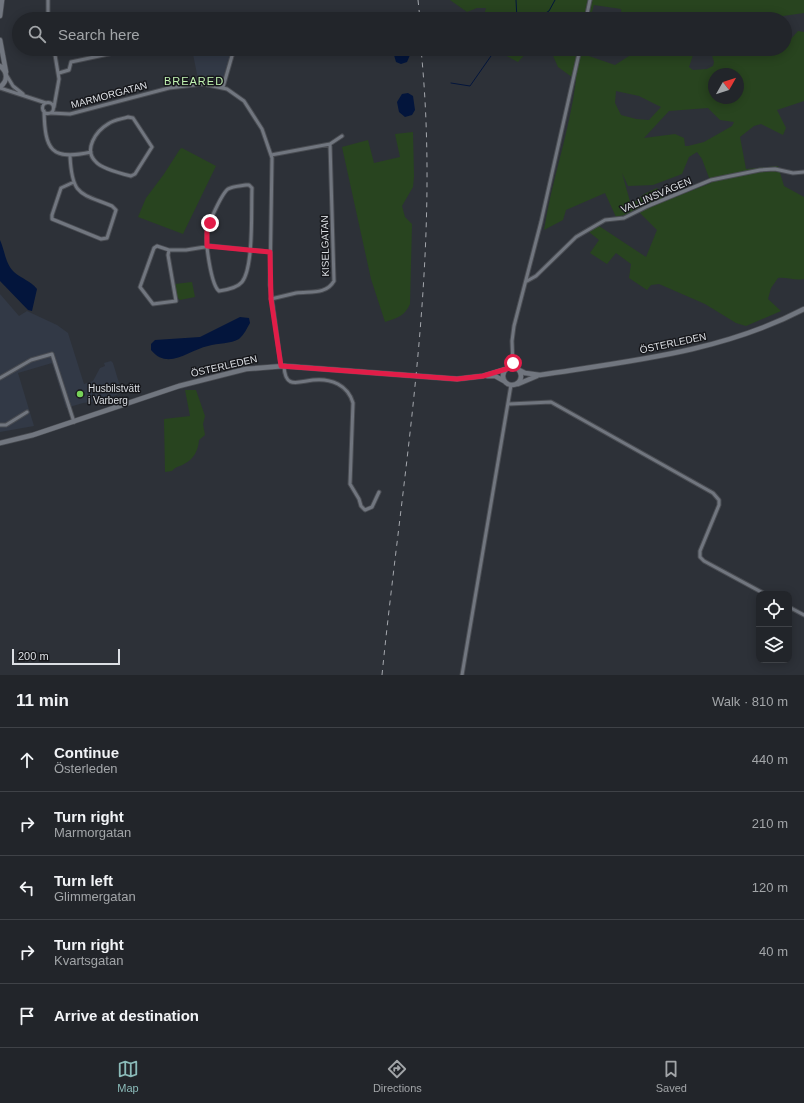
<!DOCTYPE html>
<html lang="en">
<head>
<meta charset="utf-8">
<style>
	body { margin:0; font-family:Arial,sans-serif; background:#2e3136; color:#f1f3f6 }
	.controls { position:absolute; right:12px; bottom:12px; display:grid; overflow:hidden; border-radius:8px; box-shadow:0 2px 10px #0003 }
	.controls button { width:36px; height:36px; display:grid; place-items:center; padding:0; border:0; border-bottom:1px solid #3f4247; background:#22252a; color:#f1f3f6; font:20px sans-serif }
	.compass { position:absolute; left:708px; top:68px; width:36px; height:36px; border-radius:50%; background:#22252a; box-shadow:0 2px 10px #0003; rotate:51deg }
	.scale { position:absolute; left:12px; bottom:10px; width:108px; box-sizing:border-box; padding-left:4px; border:2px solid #dcdfe4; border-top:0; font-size:11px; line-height:14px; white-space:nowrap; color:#dcdfe4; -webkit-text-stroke:3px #17181c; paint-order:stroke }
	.stop { position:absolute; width:12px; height:12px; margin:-9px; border:3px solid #e11d48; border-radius:50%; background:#fff }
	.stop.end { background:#e11d48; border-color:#fff; box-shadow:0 1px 4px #0008 }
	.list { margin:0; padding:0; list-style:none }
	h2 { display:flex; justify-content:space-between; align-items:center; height:52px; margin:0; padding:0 16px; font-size:17px }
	h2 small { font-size:13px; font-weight:400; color:#a2a5a8 }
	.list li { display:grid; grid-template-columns:26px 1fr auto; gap:12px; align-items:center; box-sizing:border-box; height:64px; padding:0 16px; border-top:1px solid #3f4247 }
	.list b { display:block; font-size:15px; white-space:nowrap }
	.list p { margin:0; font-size:13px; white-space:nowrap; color:#a2a5a8 }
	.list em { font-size:13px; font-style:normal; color:#a2a5a8 }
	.icon { flex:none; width:22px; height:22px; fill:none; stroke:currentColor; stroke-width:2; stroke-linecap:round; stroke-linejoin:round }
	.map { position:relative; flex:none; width:804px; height:675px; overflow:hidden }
	.search { position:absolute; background:#22252a; box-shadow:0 2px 10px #0003; left:12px; right:12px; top:12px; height:44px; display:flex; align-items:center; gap:10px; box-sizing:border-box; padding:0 14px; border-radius:22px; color:#a2a5a8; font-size:15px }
	.sheet { height:372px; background:#22252a }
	nav { display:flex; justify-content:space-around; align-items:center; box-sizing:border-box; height:56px; border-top:1px solid #3f4247; background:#22252a; font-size:11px; color:#a2a5a8 }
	nav a { display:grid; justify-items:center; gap:2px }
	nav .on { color:#8bbbb9 }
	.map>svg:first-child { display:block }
	.built { fill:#323946 }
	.green { fill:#28441f; fill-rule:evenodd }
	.water { fill:#03153c }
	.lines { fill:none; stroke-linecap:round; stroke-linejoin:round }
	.stream { stroke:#03153c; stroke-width:1 }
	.street-casing { stroke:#494c52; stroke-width:5 }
	.secondary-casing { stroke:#494c52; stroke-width:6 }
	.street { stroke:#71767f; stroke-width:3 }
	.secondary { stroke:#71767f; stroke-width:4.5 }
	.rail { stroke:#a4a7ad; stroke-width:1; stroke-dasharray:5 5; stroke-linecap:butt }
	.route { stroke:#e11d48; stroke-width:5 }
	.poi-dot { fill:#77d259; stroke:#17181c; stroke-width:1.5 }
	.labels { text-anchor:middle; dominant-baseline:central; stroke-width:3; stroke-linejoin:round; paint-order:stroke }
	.street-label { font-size:10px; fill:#dcdfe4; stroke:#17181c }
	.poi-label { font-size:10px; fill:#dcdfe4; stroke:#17181c; text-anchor:start }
	.neighbourhood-label { font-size:11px; letter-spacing:1px; fill:#c0f2b1; stroke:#17181c }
</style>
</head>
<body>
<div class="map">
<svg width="804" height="675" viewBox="0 0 804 675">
	<rect width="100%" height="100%" fill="#2d3138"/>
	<!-- built -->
	<path class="built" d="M 192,49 L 232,49 L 223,81 L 198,79 Z
		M 0,294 L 19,316 L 27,311 L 57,325 L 68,333 L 84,384 L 93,381 L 100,368 L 105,366 L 104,363 L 111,361 L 113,363 L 122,393 L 99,401 L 83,403 L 66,408 L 52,363 L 18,373 L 34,426 L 0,432 Z"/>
	<!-- green -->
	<path class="green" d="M 450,0 L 804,0 L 804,13 L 783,16 L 779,19 L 622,19 L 621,9 L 594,5 L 590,19 L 483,19 L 486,8 L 477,8 L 467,12 Z
		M 798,31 L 804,32 L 804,101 L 777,110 L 786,128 L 783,135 L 761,124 L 754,126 L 740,137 L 746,169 L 778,166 L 784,186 L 804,197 L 804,279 C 794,281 787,277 778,278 L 771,288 L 768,299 L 781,311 L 746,326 L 736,323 L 705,304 L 659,284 L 651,285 L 647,290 L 629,278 L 631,264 L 616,253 L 607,264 L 590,253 L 599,240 L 589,232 L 599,226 L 646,257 L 657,230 L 636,209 L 625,215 L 616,217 L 605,193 L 566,210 L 563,220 L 544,230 C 552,179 570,130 576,80 L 558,67 L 550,49 L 583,49 L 583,54 L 615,65 L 640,49 L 695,49 L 689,67 L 693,70 L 707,69 L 713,66 L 714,62 L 710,49 L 785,49 L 785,39 L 789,41 ZM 714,74 L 738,74 L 738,98 L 714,98 ZM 616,91 L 639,96 L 661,107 L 649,120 L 636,119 L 621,115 L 615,103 ZM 708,108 L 720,120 L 734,122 L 732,126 L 704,142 L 688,146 L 685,146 L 684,138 L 675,134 L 644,138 L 669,111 ZM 697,152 L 702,159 L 711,183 L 667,200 L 657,188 L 644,194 L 631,205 L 622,173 L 628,186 L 653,185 L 682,174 L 689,157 Z
		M 493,49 L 530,49 L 518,62 Z
		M 413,132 L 414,176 L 413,187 L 402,206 L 405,217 L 412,224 L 410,304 C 405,316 397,318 385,322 L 371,279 L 342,147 L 368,140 L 374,163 L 400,157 L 395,134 Z
		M 182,148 L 216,166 L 183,234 L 138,217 L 146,198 L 164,174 L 180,149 Z
		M 192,282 L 195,297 L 180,300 L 177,297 L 175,284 Z
		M 185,390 L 196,390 L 205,416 L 203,424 L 205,435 L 199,440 C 198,451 194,459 184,464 C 179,467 176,466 172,471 L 165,472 L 164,419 L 190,416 Z"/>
	<!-- water -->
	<path class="water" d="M 395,49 L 408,49 L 410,55 L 407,62 L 401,64 L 396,62 L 394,55 Z
		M 408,93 L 413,96 L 415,110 L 412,115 L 405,117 L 399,112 L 397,102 L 402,94 Z
		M 0,240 C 5,251 5,263 14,272 C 22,279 31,281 37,289 L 32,311 L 28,310 L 0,281 Z
		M 240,317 L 249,318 L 250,323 C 247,328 244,335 239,339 C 231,344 218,343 208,346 C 189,350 168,371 151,350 L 151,344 L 155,340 L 200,337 Z"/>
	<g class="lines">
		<!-- stream -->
		<path class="stream" d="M 516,0 L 517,19
			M 535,19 L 549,11 L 555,0
			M 494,53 L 497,49
			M 451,83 L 470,86 L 491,56"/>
		<defs>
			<path id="street" d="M 48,0 L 48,19
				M 586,19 L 590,0
				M 59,73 L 69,70 L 71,62 L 132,49
				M 7,76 L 13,86 L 23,94
				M 223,87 L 234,49
				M 0,88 L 46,103
				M42.5 108a5.5 5.5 0 1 1 11 0a5.5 5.5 0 1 1-11 0Z
				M 54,107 L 59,79 L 54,49
				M 44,111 C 45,150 51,161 91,152
				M 51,113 L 70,114 L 169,88 L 203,84 L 227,89 L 244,101 L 262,129 L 272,158 L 270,285 L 281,366
				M 128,117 L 133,118 L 152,147 L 135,174 L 131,176 C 123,174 101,168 96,162 C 83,150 96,131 108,124 C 113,120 122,119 128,117 Z
				M 271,155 L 330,144 L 342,136
				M 70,156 C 72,196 80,193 112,206 L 116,210 L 107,238 L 101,239 L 52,219 L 52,215 L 61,188 L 74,182
				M 246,185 L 249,185 L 252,188 C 251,209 254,267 242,282 C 238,287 226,290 219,291 C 211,285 205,242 207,231 C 208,224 222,193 228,189 C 233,186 241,186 246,185 Z
				M 169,250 L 157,246 L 154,248 L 140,287 L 153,304 L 176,301 L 168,255 L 169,250 L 186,250 L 211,246 L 270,252
				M 527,281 L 536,276 L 576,237 L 605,220 L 624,218 L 648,206 L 711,180 L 760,170 L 775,169 L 793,173 L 804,172
				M 271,299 C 279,297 288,295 296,293 C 310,291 326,295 334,281 L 330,144
				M 284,366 C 285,389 297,382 313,380 C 331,378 348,385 353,403 L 350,484 L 359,499 L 361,506 L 365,510 L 372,507 L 379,492
				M 513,367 L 512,341 L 514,326 L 541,222 L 580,49
				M 0,378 L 31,360 L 52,354 L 74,422
				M 509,404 L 551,402 L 713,493 L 719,500 L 719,505 L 700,551 L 700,557 L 704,561 L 765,594
				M 0,425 L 6,425 L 27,412
				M 789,607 L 804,615
				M 462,675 L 511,385"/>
			<path id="secondary" d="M 0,16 L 2,0
				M 0,40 L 6,72
				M 0,66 C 8,72 8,81 0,87
				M503 376a9 9 0 1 1 18 0a9 9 0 1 1-18 0Z
				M 519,370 L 525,373 L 540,375 C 630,361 722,352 804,309
				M 487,376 L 495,376 L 504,381
				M 518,384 L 537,376
				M 0,443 L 33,435 L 179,386 L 246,369 L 284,366 L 457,379 L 483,376 L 506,369"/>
		</defs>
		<!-- street casing -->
		<use href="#street" class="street-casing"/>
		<!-- secondary casing -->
		<use href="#secondary" class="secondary-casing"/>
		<!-- street -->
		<use href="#street" class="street"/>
		<!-- secondary -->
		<use href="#secondary" class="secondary"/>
		<!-- rail -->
		<path class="rail" d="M 418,0 L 420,19
			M 382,675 C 403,467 442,259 421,49"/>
	</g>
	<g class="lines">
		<!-- route -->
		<path class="route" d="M 210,223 L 207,231 L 207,246 L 270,252 L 271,299 L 281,366 L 457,379 L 483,376 L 513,367 L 513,363"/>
	</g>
	<!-- markers -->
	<circle class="poi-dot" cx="80" cy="394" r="4"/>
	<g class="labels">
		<!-- street labels -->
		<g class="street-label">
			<text transform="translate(109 95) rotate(-15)">MARMORGATAN</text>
			<text transform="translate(656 195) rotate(-23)">VALLINSVÄGEN</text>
			<text transform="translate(325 246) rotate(-91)">KISELGATAN</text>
			<text transform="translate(673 343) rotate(-12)">ÖSTERLEDEN</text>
			<text transform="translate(224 366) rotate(-13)">ÖSTERLEDEN</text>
		</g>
		<!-- poi labels -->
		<g class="poi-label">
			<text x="88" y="388">Husbilstvätt<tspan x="88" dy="12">i Varberg</tspan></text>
		</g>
		<!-- neighbourhood labels -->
		<g class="neighbourhood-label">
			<text x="194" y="81">BREARED</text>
		</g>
	</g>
</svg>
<div class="controls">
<button><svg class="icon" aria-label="locate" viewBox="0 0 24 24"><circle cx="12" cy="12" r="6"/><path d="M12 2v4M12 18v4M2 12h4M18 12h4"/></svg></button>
<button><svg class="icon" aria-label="layers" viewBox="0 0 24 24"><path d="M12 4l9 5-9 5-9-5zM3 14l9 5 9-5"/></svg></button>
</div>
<svg class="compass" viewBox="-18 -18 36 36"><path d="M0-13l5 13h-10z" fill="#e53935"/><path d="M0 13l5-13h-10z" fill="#a2a5a8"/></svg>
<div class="scale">200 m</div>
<div class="stop" style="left:513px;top:363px"></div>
<div class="stop end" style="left:210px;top:223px"></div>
<div class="search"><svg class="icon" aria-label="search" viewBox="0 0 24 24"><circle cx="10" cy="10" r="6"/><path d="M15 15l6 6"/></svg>Search here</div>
</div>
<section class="sheet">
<h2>11 min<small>Walk · 810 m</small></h2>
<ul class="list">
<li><svg class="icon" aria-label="ahead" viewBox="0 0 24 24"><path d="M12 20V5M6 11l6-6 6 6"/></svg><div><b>Continue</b><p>Österleden</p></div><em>440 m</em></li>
<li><svg class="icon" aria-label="right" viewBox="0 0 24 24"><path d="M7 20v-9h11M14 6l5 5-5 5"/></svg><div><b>Turn right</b><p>Marmorgatan</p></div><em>210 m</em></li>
<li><svg class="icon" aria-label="left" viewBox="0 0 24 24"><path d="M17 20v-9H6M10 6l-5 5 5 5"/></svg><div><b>Turn left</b><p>Glimmergatan</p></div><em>120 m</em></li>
<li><svg class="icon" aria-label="right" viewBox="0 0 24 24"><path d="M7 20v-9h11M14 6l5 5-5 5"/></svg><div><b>Turn right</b><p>Kvartsgatan</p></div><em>40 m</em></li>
<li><svg class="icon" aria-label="arrive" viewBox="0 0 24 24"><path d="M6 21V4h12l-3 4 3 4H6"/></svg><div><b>Arrive at destination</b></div></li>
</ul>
</section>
<nav>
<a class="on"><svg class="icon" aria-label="map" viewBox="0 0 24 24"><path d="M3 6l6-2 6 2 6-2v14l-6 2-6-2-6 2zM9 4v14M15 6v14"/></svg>Map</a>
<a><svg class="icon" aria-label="directions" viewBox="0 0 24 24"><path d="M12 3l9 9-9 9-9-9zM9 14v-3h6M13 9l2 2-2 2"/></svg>Directions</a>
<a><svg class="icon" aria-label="saved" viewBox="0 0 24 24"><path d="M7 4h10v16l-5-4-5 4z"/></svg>Saved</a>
</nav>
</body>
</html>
